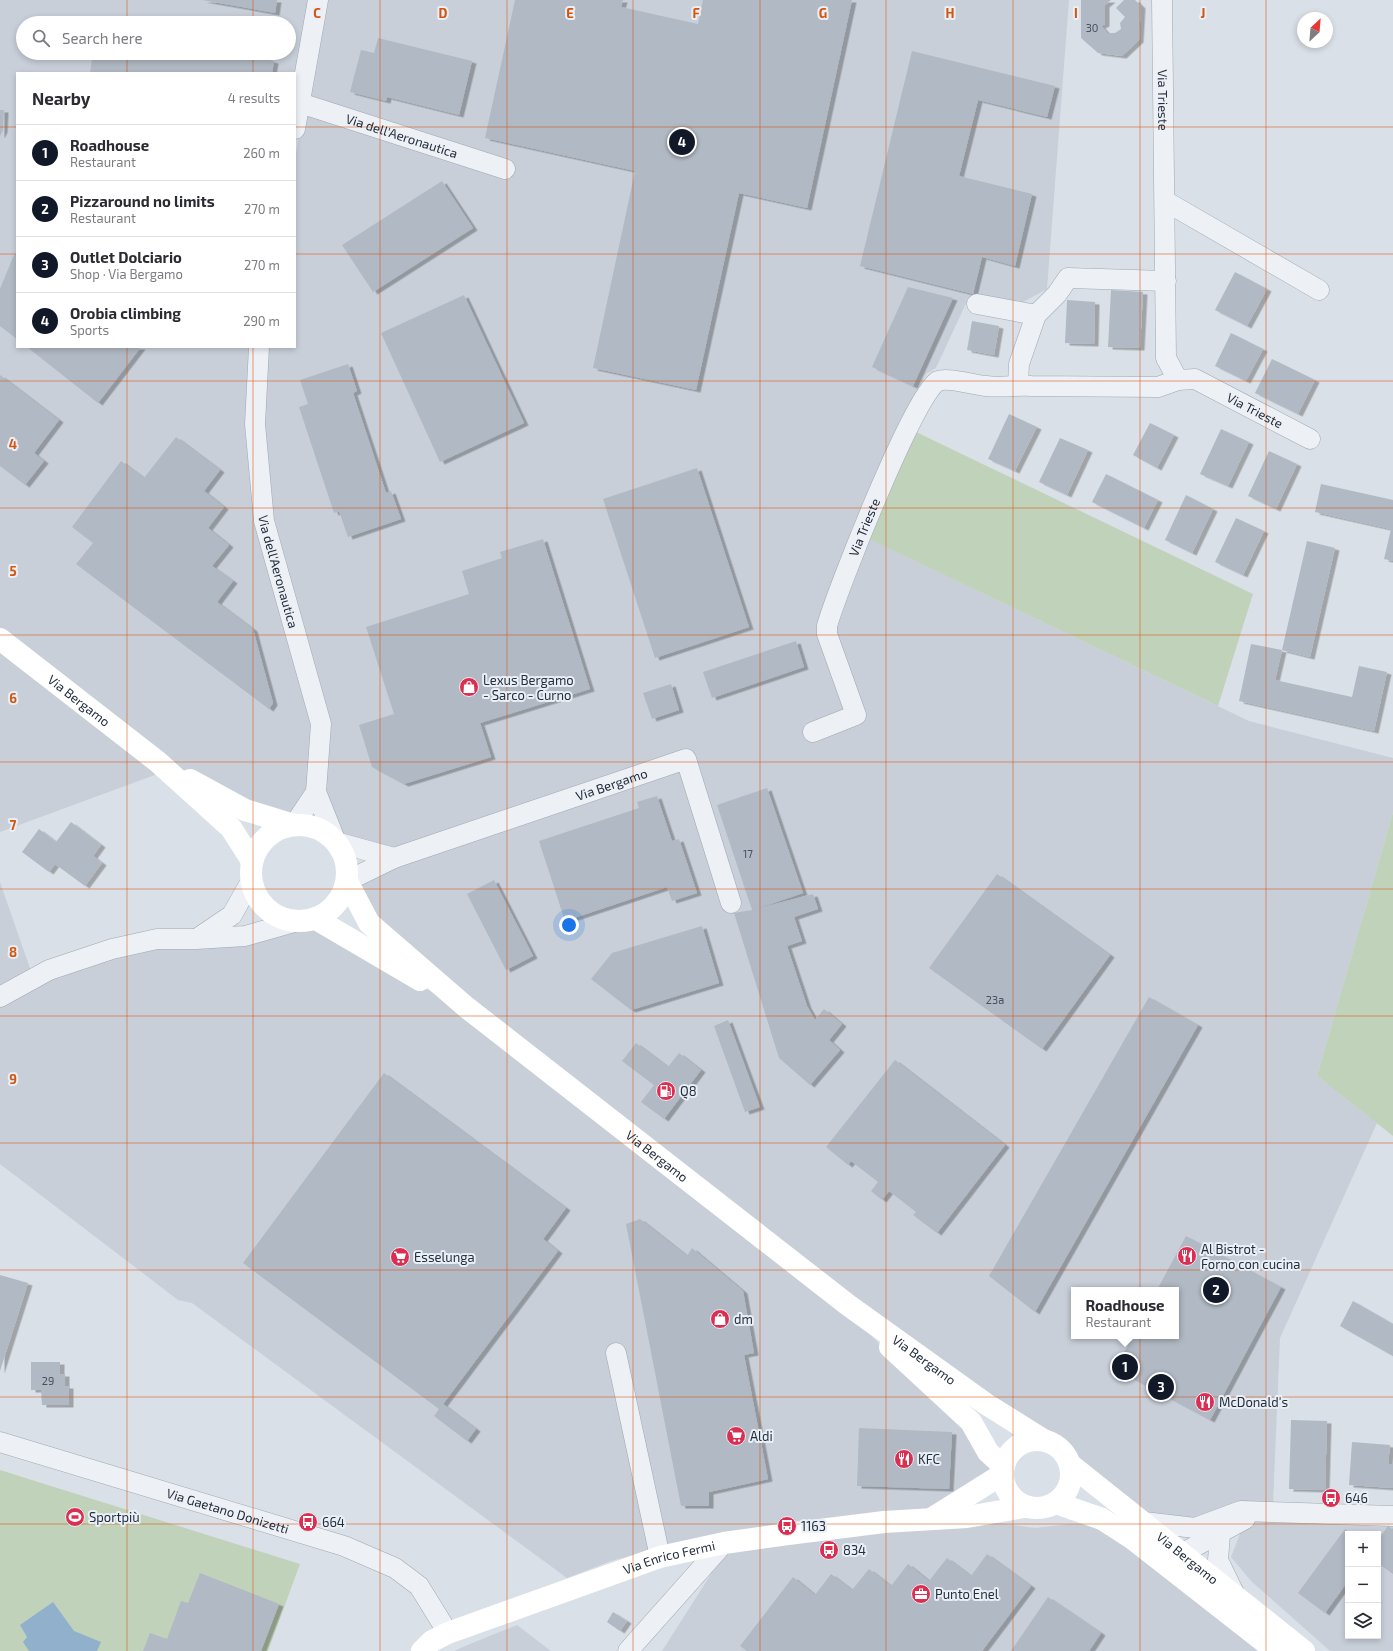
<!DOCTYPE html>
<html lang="en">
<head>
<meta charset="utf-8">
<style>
	body { margin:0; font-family:"Exo 2",sans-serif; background:#f2f2f3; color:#2b2b33 }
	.controls { position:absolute; right:12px; bottom:12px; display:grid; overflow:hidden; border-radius:0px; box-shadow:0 2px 6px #0003 }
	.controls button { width:36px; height:36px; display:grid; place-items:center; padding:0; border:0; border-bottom:1px solid #e1e1e2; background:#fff; color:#2b2b33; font:20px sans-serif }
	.compass { position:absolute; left:1297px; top:12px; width:36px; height:36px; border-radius:50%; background:#fff; box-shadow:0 2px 6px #0003; rotate:26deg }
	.you { position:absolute; left:569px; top:925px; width:14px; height:14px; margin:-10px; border:3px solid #fff; border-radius:50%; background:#1a73e8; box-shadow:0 0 0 6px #1a73e833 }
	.badge { display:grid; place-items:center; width:26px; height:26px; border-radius:50%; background:#111827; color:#fff; font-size:13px; font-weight:700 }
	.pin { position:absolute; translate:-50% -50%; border:2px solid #fff; box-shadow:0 1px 4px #0006 }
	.popup { position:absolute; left:1071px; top:1287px; width:108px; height:52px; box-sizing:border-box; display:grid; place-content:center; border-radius:0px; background:#fff; filter:drop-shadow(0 1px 3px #0005); font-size:13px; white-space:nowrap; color:#7c7c81 }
	.popup b { font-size:15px; color:#2b2b33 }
	.popup::after { content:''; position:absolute; left:50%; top:100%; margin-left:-8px; border:8px solid transparent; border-top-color:#fff }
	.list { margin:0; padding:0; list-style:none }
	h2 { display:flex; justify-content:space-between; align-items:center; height:52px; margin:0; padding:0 16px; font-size:17px }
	h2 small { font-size:13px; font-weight:400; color:#7c7c81 }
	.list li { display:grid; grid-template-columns:26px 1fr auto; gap:12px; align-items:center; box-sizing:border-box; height:56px; padding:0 16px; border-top:1px solid #e1e1e2 }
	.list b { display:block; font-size:15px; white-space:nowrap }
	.list p { margin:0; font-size:13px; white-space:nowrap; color:#7c7c81 }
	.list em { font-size:13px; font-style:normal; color:#7c7c81 }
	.icon { flex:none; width:22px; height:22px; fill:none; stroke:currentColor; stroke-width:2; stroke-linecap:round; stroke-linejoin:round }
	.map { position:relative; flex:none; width:1393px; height:1651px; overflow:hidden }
	.search { position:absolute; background:#fff; box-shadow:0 2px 6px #0003; left:16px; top:16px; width:280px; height:44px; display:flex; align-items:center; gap:10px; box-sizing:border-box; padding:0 14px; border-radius:22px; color:#7c7c81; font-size:15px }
	.panel { position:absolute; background:#fff; box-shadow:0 2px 6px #0003; left:16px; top:72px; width:280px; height:276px; border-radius:0px }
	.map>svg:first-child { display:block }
	.built { fill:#c8cfd9; fill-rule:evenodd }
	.green { fill:#c1d2ba }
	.water { fill:#90b0cb }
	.building { fill:#b1b9c4; filter:url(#shadow) }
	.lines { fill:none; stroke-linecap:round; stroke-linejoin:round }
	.street-casing { stroke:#9fa7b1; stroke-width:21 }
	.street { stroke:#edf0f5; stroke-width:20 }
	.secondary { stroke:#fff; stroke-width:22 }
	.grid { fill:none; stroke:#d45511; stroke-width:1; stroke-opacity:0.55 }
	.labels { text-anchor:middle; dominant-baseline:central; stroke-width:4; stroke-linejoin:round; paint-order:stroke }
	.number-label { font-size:11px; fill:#465160 }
	.street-label { font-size:13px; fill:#232e3e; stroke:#e9eff5 }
	.poi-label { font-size:13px; fill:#232e3e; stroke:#e9eff5; text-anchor:start }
	.grid-label { font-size:13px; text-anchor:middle; font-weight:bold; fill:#d45511; stroke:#e9eff5; stroke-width:4; stroke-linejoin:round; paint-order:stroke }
</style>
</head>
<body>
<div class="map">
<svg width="1393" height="1651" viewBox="0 0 1393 1651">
	<defs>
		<filter id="shadow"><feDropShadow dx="4.5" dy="2.5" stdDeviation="0" flood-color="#0004"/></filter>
	</defs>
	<rect width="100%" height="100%" fill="#dae0e7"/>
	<!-- built -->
	<path class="built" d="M 0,0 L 309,0 L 295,73 L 17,73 L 17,347 L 254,347 L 251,429 L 317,725 L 313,788 L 292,821 L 242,804 L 160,758 L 0,633 ZM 23,23 L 289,23 L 289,53 L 23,53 Z
		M 323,0 L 1069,0 L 1047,289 L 1016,306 L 969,297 L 936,368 L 926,374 L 851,530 L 1249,721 L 1393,758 L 1393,812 L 1317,1076 L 1377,1123 L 1280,1338 L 1273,1504 L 1190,1520 L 1142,1513 L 1080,1462 L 1068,1445 L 989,1398 L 846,1295 L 470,1001 L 376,918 L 357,885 L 393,852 L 343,836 L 324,791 L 329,724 L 270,522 L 263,426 L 265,347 L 295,347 L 295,159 ZM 1074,1290 L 1176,1290 L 1176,1336 L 1074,1336 Z
		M 0,644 L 163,772 L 0,832 Z
		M 0,882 L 32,974 L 0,992 Z
		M 315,924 L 463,1010 L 844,1308 L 905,1370 L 967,1423 L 990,1465 L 989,1475 L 931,1514 L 678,1543 L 611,1561 L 567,1578 L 192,1303 L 178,1300 L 0,1164 L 0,1001 L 44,977 L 147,945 L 241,940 Z
		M 1259,1519 L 1393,1520 L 1393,1651 L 1330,1651 L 1251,1581 L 1231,1557 L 1241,1531 ZM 1348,1534 L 1378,1534 L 1378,1636 L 1348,1636 Z
		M 983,1521 L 1035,1528 L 1071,1524 L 1095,1524 L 1263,1651 L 662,1651 L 727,1549 Z
		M 517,1625 L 551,1651 L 454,1651 L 465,1646 Z"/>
	<!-- green -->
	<path class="green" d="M 916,432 L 1253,594 L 1218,706 L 869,539 Z
		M 1393,812 L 1393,1136 L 1317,1076 Z
		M 0,1470 L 300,1564 L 268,1651 L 0,1651 Z"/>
	<!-- water -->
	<path class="water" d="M 53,1602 L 74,1631 L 101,1642 L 97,1651 L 29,1651 L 23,1642 L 27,1637 L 20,1625 Z"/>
	<!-- building -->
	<path class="building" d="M 202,0 L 277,0 L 275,13 Z
		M 515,0 L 623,0 L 621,7 L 698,24 L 703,0 L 852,0 L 807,208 L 739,193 L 696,390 L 593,368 L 635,171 L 485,138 Z
		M 1081,0 L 1111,0 L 1105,5 L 1105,24 L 1101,26 L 1107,33 L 1115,33 L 1121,29 L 1120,23 L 1125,17 L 1116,8 L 1124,0 L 1135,0 L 1141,6 L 1139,40 L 1122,56 L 1098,53 L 1081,38 Z
		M 378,38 L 472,61 L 459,115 L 387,97 L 386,101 L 350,92 L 361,50 L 374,53 Z
		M 912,51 L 1055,86 L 1047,117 L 978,100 L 959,176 L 1032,194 L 1015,266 L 982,257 L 973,294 L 860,266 Z
		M 93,53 L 235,53 L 274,61 L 272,73 L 90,73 Z
		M 0,110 L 4,110 L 3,130 L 0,136 Z
		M 442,181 L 473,228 L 373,292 L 342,245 Z
		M 17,252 L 17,339 L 0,326 L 0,289 L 13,257 Z
		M 1235,272 L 1267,289 L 1247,326 L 1215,310 Z
		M 908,287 L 953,298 L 913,386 L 872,367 Z
		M 1111,290 L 1143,292 L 1140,348 L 1108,347 Z
		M 464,295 L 524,423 L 440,462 L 381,333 Z
		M 1067,300 L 1095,302 L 1094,344 L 1065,343 Z
		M 972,321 L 999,326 L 994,355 L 967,350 Z
		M 1231,333 L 1263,349 L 1246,381 L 1215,366 Z
		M 27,347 L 141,347 L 98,403 Z
		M 1272,359 L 1315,380 L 1298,414 L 1255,393 Z
		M 348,364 L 357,391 L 353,393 L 386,493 L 391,491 L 401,519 L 348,537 L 339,511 L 334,513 L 299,407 L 308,404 L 300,380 Z
		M 0,375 L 59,420 L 34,453 L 44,461 L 25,485 L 0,466 Z
		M 1009,414 L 1037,427 L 1015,471 L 988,459 Z
		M 1150,423 L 1174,435 L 1157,468 L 1133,455 Z
		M 1221,429 L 1249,442 L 1228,486 L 1200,474 Z
		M 176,437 L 220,470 L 204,491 L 224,507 L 208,528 L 229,545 L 212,566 L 233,581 L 217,602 L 253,629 L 273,703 L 269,709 L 76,564 L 93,543 L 72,527 L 121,461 L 144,478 Z
		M 1060,438 L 1088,450 L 1067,495 L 1039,482 Z
		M 1269,451 L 1297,464 L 1276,509 L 1248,496 Z
		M 697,468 L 749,627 L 655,658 L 603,499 Z
		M 1106,474 L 1158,500 L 1144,528 L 1092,502 Z
		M 1321,484 L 1393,500 L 1393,561 L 1384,559 L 1391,529 L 1315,512 Z
		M 1186,495 L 1213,509 L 1192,553 L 1165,540 Z
		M 1236,518 L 1264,531 L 1243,575 L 1215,562 Z
		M 543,539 L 590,689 L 480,723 L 491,757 L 404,784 L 372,767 L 359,725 L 394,714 L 366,627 L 469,594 L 462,571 L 502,558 L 500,552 Z
		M 1307,541 L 1335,548 L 1310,657 L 1282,650 Z
		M 796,641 L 804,667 L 712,698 L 703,672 Z
		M 1251,644 L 1282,650 L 1275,680 L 1352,697 L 1359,666 L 1387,672 L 1374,731 L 1239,701 Z
		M 671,684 L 679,710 L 652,719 L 643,693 Z
		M 767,788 L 803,893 L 756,909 L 813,894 L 818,909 L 794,917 L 802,941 L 787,946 L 807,1006 L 815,1020 L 824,1009 L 842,1024 L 829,1040 L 840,1050 L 810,1085 L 779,1058 L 734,913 L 752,910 L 717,805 Z
		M 657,796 L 672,841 L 679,839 L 697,893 L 672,901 L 667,887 L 565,921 L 539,841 L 639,808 L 637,802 Z
		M 71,822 L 101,845 L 93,856 L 102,863 L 85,886 L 55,864 L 49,872 L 22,852 L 39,829 L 56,842 Z
		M 997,874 L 1110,955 L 1042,1049 L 929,968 Z
		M 494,880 L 533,956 L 506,970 L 467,894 Z
		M 702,926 L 719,983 L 631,1010 L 591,979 L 612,953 Z
		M 1149,997 L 1198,1025 L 1035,1312 L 989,1276 Z
		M 728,1020 L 760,1107 L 745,1112 L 714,1026 Z
		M 636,1043 L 668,1067 L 679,1053 L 701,1070 L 664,1119 L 641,1102 L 654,1085 L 622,1061 Z
		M 895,1060 L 1005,1145 L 937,1233 L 913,1215 L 916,1212 L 889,1191 L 882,1200 L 871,1191 L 878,1182 L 851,1161 L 848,1165 L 826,1147 Z
		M 384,1073 L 566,1208 L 543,1239 L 558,1251 L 443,1404 L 476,1429 L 467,1441 L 434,1416 L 439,1409 L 243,1263 Z
		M 640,1219 L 687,1256 L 692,1248 L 743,1291 L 754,1353 L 744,1355 L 768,1479 L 709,1492 L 709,1506 L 681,1506 L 626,1224 Z
		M 1186,1236 L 1281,1287 L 1210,1420 L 1115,1369 L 1133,1336 L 1176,1336 L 1176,1290 L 1157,1290 Z
		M 0,1275 L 28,1283 L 0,1371 Z
		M 1353,1301 L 1393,1324 L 1393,1356 L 1340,1326 Z
		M 31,1362 L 60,1362 L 60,1374 L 65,1374 L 65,1386 L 69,1386 L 69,1405 L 42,1405 L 41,1390 L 31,1390 Z
		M 1291,1420 L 1327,1421 L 1325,1490 L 1289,1489 Z
		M 859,1428 L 952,1432 L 949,1489 L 857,1486 Z
		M 1352,1442 L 1390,1445 L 1388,1464 L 1393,1464 L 1393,1488 L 1349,1485 Z
		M 1388,1526 L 1393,1530 L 1393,1574 L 1378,1563 L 1378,1540 Z
		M 1345,1529 L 1352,1534 L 1348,1534 L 1348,1581 L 1325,1613 L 1298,1593 Z
		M 987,1554 L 1031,1586 L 982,1651 L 747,1651 L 740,1646 L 793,1577 L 815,1595 L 831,1574 L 852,1590 L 869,1569 L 891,1586 L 908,1564 L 929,1581 L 947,1558 L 971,1576 Z
		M 200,1573 L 279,1604 L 261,1651 L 143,1651 L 150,1633 L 167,1639 L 181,1601 L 188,1603 Z
		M 1048,1597 L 1101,1633 L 1089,1651 L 1011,1651 Z
		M 613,1612 L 627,1621 L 620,1631 L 607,1622 Z"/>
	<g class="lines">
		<defs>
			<g id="street">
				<path id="s1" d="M 1162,0 L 1166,358 L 1178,380"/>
				<path id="s2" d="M 300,103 L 505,169"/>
				<path d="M 295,129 L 318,0"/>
				<path d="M 1165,201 L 1319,290"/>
				<path d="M 977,304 L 1036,315"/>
				<path id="s3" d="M 259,347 L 255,424 L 264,521 L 321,724 L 316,792 L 336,842 L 394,858"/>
				<path d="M 1018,385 L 1019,364 L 1036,315 L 1057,294 L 1068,278 L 1166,281"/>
				<path id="s4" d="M 813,732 L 856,715 L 827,634 L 827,626 C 836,593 916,390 938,381 C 948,377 974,385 986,386 C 1001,388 1016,385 1031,386 C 1074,386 1116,387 1158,387 L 1178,380 L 1195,379 L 1310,439"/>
				<path d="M 294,825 L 316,792"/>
				<path id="s5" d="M 347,881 L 394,858 L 686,759 L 731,903"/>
				<path d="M 198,938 L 232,915 L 251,881"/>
				<path d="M 0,997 L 49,970 L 112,949 L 157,939 L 196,939 L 245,936 L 298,921"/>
				<path d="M 616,1353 L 660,1557"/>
				<path id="s6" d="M 0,1442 L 344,1546 L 395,1568 L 419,1586 L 448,1633"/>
				<path d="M 1144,1522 L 1195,1528 L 1241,1511 L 1393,1516"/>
				<path d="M 1220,1534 L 1218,1560 L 1236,1597"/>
				<path d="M 1168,1553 L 1173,1555 L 1183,1553 L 1245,1519"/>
				<path d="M 628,1651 L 724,1543"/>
			</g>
		</defs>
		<!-- street casing -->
		<use href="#street" class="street-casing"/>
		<!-- street -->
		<use href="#street" class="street"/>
		<!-- secondary -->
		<g class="secondary">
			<path id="s7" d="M 0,639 L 158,762 L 231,828 L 252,861"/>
			<path d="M 190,780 L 245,810 L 294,825"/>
			<circle cx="299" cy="873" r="48"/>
			<path id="s8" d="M 347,881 L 369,923 L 466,1007 L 848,1305 L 986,1404 L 1042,1439"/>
			<path d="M 316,919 L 420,980"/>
			<path d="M 890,1347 L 971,1422 L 988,1452 L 1002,1465"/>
			<circle cx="1037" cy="1474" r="34"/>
			<path id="s9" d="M 1071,1465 L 1304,1651"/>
			<path d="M 1056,1503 L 1102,1519 L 1133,1539 L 1276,1651"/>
			<path d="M 934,1517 L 1001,1475"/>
			<path id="s10" d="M 422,1651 L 432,1641 L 448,1633 L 660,1557 L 724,1543 L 788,1534 L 884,1522 L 967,1517 L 1024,1507"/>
		</g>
	</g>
	<!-- grid -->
	<path class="grid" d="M 127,0 L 127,23M 253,0 L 253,23M 380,0 L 380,1651M 507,0 L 507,1651M 633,0 L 633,1651M 760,0 L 760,1651M 886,0 L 886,1651M 1013,0 L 1013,1651M 1140,0 L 1140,1651M 1266,0 L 1266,1651M 127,53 L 127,73M 253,53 L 253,73M 0,127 L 17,127M 295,127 L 1393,127M 0,254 L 17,254M 295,254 L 1393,254M 127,347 L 127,1651M 253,347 L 253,1651M 0,381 L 1393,381M 0,508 L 1393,508M 0,635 L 1393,635M 0,762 L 1393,762M 0,889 L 1393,889M 0,1016 L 1393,1016M 0,1143 L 1393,1143M 0,1270 L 1393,1270M 0,1397 L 1393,1397M 0,1524 L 1393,1524"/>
	<!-- icons -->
	<defs>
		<symbol id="shop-disc" viewBox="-11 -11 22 22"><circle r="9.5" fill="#db2f52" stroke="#e9eff5"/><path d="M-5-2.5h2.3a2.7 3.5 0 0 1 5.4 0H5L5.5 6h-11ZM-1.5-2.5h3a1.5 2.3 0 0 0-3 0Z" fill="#fff"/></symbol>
		<symbol id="fuel-disc" viewBox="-11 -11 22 22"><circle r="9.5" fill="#db2f52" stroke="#e9eff5"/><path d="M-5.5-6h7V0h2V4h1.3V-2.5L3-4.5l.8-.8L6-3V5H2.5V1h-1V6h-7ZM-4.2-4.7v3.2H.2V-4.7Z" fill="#fff"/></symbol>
		<symbol id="restaurant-disc" viewBox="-11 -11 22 22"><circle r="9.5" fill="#db2f52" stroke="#e9eff5"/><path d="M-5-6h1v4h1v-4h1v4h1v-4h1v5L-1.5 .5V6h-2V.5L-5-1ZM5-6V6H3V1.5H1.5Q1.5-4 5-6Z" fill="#fff"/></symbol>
		<symbol id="supermarket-disc" viewBox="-11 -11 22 22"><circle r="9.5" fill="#db2f52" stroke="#e9eff5"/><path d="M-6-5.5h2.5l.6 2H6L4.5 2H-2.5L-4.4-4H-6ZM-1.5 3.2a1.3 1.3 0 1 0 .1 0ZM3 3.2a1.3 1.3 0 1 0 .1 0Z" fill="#fff"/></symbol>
		<symbol id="bus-disc" viewBox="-11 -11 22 22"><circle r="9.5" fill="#db2f52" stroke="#e9eff5"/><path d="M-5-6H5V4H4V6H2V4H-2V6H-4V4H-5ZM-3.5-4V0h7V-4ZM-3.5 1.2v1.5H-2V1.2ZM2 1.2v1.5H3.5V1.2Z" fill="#fff"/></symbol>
		<symbol id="stadium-disc" viewBox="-11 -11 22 22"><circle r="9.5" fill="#db2f52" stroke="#e9eff5"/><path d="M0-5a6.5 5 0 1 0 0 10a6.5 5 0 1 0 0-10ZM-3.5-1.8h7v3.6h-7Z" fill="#fff"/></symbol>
		<symbol id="office-disc" viewBox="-11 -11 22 22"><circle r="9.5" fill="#db2f52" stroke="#e9eff5"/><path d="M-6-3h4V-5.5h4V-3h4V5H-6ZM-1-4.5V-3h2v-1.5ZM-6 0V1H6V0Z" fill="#fff"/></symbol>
	</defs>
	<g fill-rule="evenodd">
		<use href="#shop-disc" x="458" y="676" width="22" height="22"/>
		<use href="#fuel-disc" x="655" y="1080" width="22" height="22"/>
		<use href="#restaurant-disc" x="1176" y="1245" width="22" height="22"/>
		<use href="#supermarket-disc" x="389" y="1246" width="22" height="22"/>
		<use href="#shop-disc" x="709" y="1308" width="22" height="22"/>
		<use href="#restaurant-disc" x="1194" y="1391" width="22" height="22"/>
		<use href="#supermarket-disc" x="725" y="1425" width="22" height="22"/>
		<use href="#restaurant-disc" x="893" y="1448" width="22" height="22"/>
		<use href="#bus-disc" x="1320" y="1487" width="22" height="22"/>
		<use href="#stadium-disc" x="64" y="1506" width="22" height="22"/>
		<use href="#bus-disc" x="297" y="1511" width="22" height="22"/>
		<use href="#bus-disc" x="776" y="1515" width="22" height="22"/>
		<use href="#bus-disc" x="818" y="1539" width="22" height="22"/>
		<use href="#office-disc" x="910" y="1583" width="22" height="22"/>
	</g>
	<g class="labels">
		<!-- number labels -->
		<g class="number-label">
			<text x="1092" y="27">30</text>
			<text x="748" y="853">17</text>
			<text x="995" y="999">23a</text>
			<text x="48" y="1380">29</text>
		</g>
		<!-- street labels -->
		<g class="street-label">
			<text stroke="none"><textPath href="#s1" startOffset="100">Via Trieste</textPath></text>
			<text stroke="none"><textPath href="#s2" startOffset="107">Via dell'Aeronautica</textPath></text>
			<text stroke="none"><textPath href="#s4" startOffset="737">Via Trieste</textPath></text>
			<text stroke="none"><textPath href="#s4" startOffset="246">Via Trieste</textPath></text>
			<text stroke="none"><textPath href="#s3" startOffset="227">Via dell'Aeronautica</textPath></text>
			<text stroke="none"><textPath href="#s7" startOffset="100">Via Bergamo</textPath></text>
			<text stroke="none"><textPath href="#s5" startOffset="282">Via Bergamo</textPath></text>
			<text stroke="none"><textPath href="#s8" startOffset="418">Via Bergamo</textPath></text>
			<text stroke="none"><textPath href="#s8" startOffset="754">Via Bergamo</textPath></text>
			<text stroke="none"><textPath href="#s6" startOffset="238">Via Gaetano Donizetti</textPath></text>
			<text stroke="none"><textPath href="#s9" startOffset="149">Via Bergamo</textPath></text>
			<text stroke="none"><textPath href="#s10" startOffset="266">Via Enrico Fermi</textPath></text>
		</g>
		<!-- poi labels -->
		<g class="poi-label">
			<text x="483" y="680">Lexus Bergamo<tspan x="483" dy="15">- Sarco - Curno</tspan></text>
			<text x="680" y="1091">Q8</text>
			<text x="1201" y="1249">Al Bistrot -<tspan x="1201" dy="15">Forno con cucina</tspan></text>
			<text x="414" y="1257">Esselunga</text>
			<text x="734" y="1319">dm</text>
			<text x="1219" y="1402">McDonald's</text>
			<text x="750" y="1436">Aldi</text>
			<text x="918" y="1459">KFC</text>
			<text x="1345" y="1498">646</text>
			<text x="89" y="1517">Sportpiù</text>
			<text x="322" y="1522">664</text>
			<text x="801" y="1526">1163</text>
			<text x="843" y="1550">834</text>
			<text x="935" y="1594">Punto Enel</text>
		</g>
	</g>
	<g class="grid-label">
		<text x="317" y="18">C</text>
		<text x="443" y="18">D</text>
		<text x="570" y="18">E</text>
		<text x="696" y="18">F</text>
		<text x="823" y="18">G</text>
		<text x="950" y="18">H</text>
		<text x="1076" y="18">I</text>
		<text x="1203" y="18">J</text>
		<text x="13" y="449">4</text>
		<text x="13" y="576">5</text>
		<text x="13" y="703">6</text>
		<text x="13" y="830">7</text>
		<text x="13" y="957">8</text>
		<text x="13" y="1084">9</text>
	</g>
</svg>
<div class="controls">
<button>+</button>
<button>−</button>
<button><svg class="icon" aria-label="layers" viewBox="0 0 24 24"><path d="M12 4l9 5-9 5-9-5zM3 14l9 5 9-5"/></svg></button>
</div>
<svg class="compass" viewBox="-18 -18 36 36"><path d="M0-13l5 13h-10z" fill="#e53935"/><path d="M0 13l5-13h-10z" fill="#7c7c81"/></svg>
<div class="you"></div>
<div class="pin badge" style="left:1125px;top:1367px">1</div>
<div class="popup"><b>Roadhouse</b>Restaurant</div>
<div class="pin badge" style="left:1216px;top:1290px">2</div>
<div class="pin badge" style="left:1161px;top:1387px">3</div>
<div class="pin badge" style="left:682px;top:142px">4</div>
<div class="search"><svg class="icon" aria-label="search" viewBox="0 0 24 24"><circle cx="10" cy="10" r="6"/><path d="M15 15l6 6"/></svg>Search here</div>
<section class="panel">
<h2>Nearby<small>4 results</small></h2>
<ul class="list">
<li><span class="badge">1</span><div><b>Roadhouse</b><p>Restaurant</p></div><em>260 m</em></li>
<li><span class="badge">2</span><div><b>Pizzaround no limits</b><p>Restaurant</p></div><em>270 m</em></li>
<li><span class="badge">3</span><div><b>Outlet Dolciario</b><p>Shop · Via Bergamo</p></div><em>270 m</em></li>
<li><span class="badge">4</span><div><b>Orobia climbing</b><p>Sports</p></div><em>290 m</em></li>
</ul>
</section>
</div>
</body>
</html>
